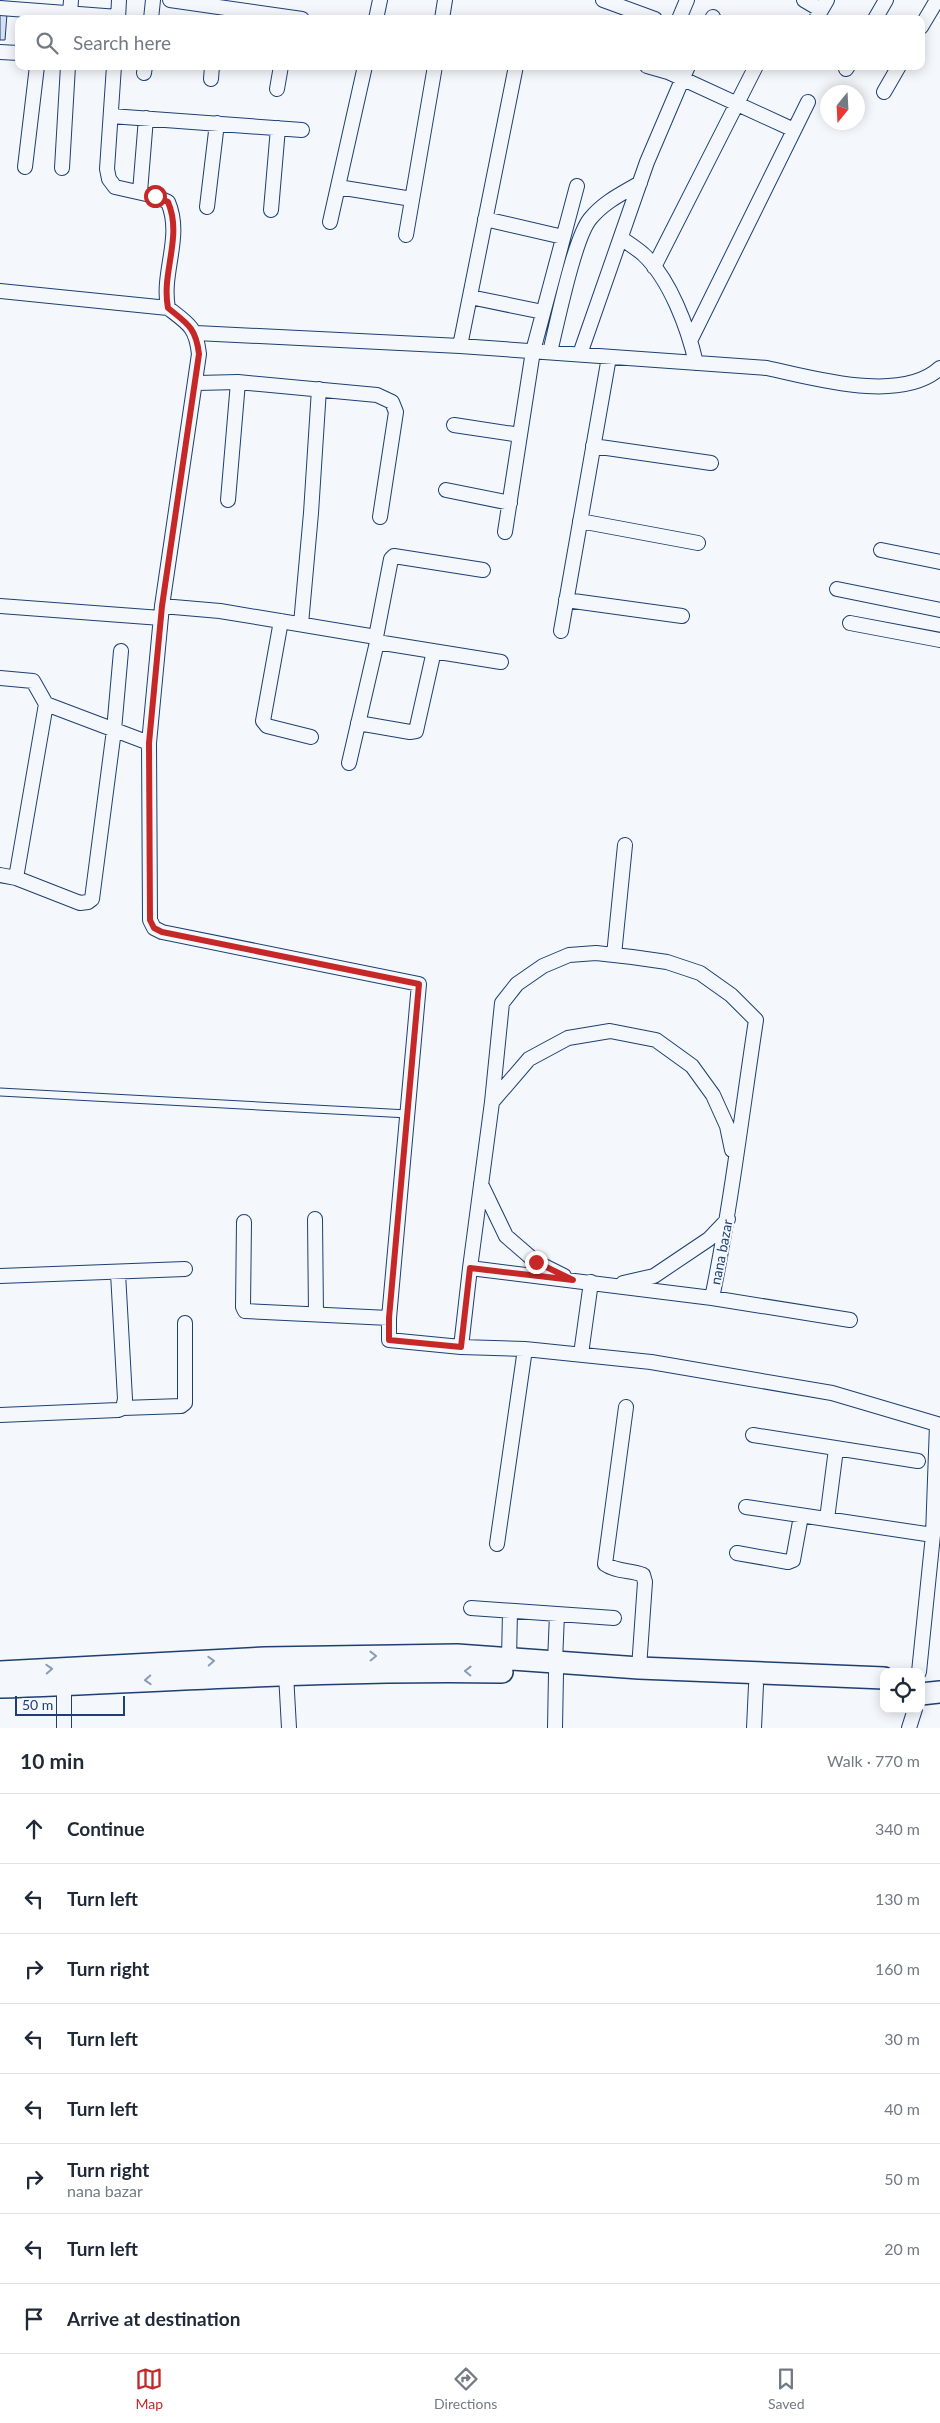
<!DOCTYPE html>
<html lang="en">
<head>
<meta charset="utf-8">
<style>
	body { margin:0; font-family:Lato,sans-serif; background:#f6f6f7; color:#1f2937 }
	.controls { position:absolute; right:15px; bottom:15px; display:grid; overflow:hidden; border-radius:10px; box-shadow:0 2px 12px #0003 }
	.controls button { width:45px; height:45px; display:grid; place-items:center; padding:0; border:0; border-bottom:1px solid #e0e1e3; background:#fff; color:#1f2937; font:25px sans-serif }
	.compass { position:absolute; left:820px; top:85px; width:45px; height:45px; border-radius:50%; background:#fff; box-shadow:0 2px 12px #0003; rotate:198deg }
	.scale { position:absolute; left:15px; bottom:12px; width:110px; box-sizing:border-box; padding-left:5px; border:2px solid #1d3f73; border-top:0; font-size:14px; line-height:18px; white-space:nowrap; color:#1d3f73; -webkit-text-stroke:4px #f4f7fb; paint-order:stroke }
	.stop { position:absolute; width:15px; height:15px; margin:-11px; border:4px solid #c62828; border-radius:50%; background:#fff }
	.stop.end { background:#c62828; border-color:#fff; box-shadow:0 1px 5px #0008 }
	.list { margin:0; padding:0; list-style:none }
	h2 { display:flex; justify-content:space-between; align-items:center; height:65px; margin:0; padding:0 20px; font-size:21px }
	h2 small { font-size:16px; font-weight:400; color:#747a83 }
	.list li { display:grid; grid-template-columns:32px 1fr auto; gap:15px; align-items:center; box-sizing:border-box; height:70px; padding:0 20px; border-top:1px solid #e0e1e3 }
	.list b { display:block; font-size:19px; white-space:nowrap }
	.list p { margin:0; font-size:16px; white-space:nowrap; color:#747a83 }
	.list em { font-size:16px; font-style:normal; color:#747a83 }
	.icon { flex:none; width:28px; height:28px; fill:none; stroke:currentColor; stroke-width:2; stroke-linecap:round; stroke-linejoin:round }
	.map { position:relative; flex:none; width:940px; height:1728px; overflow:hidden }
	.search { position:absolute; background:#fff; box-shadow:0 2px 12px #0003; left:15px; right:15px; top:15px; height:55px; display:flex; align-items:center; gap:12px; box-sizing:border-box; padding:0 18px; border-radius:10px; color:#747a83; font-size:19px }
	.sheet { height:625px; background:#fff }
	nav { display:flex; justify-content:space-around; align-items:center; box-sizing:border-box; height:70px; border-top:1px solid #e0e1e3; background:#fff; font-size:14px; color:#747a83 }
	nav a { display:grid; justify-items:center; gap:2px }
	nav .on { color:#c62828 }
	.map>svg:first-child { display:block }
	.building { fill:#d5e0f0; stroke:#1d3f73 }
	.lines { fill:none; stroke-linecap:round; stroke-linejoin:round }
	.lane-casing { stroke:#1d3f73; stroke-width:9 }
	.street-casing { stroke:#1d3f73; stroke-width:16 }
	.primary-casing { stroke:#1d3f73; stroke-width:24 }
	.lane { stroke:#f4f7fb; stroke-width:7 }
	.street { stroke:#f4f7fb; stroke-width:14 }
	.primary { stroke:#f4f7fb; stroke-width:21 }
	.oneway { stroke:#889bb7 }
	.route { stroke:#c62828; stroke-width:6 }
	.labels { text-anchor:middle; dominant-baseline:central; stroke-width:4; stroke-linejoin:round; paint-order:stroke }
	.street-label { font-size:14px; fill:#1d3f73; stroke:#f4f7fb }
</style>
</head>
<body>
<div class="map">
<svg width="940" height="1728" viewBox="0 0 940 1728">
	<rect width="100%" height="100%" fill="#f4f7fb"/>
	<!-- building -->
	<path class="building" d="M 0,14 L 7,14 L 5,40 L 0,40 Z"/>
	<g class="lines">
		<defs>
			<path id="lane" d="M 0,1092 L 408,1114"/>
			<path id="street" d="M 170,0 L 302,19
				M 603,0 L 655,19
				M 804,0 L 821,10
				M 0,8 L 118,17
				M 70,14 L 71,0
				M 118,19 L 119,0
				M 151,19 L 153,0
				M 376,19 L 380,0
				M 442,19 L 445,0
				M 679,19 L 687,0
				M 712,19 L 713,17
				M 816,19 L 827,0
				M 875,19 L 886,0
				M 921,27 L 937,0
				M 0,52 L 19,53
				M 114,66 L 107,169 L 109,179 L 115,187 L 155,196 L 168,202 C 183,237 161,272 168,308 C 189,324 196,327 199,354 L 162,606 L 149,743 L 150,920 L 154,928 L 162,932 L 419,984 L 389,1318 L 389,1340 L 461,1347 L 525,1349 L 651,1362 L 832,1393 L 937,1424 L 933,1535 L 919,1672
				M 647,66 L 668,72
				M 663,66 L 668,72 L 794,130
				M 846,69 L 848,66
				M 144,73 L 145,66
				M 211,79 L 212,66
				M 277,89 L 281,66
				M 884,92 L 899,66
				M 111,116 L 302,130
				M 25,167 L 37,66
				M 62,168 L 68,66
				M 338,187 L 412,199
				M 140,192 L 146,118
				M 207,207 L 217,123
				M 271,210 L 278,128
				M 485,219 L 563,237
				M 330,222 L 365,66
				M 406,235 L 435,66
				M 621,238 C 628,243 636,248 643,254 C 670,279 688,328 696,363
				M 654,267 L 756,66
				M 0,291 L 168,308
				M 470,297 L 543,312
				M 196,333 L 460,346 L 767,368 C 813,378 901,404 940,368
				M 691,339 L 808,102
				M 460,346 L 516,66
				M 550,352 C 557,324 574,239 590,219 C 604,202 621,194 640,183
				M 580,354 L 647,162 L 688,66
				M 197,383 L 238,382 L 377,395 L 392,402 L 396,412 L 380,517
				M 454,425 L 520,435
				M 593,446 L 711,463
				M 446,490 L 510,503
				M 228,500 L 238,382
				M 580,521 L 698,543
				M 505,532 L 533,351 L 577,186
				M 881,550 L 940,562
				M 837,589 L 940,610
				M 566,600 L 682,616
				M 0,606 L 161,618
				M 162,606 L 220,611 L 376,637 L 377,642 L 349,763
				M 281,621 L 263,721 L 267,726 L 311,737
				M 850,623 L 940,640
				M 301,624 L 311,513 L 319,389
				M 561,631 L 609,357
				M 376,637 L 391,559 L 394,556 L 483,570
				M 377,642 L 501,662
				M 0,678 L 33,681 L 46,704 L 149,743
				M 358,723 L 410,732 L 416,731 L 434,651
				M 0,875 L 16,878 L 80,903 L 88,902 L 92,899 L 114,730 L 121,651
				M 16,878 L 46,704
				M 614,955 L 625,845
				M 492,1102 L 529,1059 L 568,1038 L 610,1031 L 656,1040 L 692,1066 L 713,1095 L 727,1126 L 732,1150
				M 481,1184 L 506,1236 L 536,1262 L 564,1276
				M 315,1219 L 316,1314
				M 244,1222 L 243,1307 L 245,1311 L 389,1318
				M 0,1276 L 185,1269
				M 623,1283 L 654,1276 L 709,1239 L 728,1219
				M 712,1298 C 731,1206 742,1112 756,1020 L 731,995 L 700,973 L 667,962 L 632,957 L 596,953 L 569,955 L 543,966 L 517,984 L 502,1003 L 492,1102 L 470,1268 L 712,1298 L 850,1320
				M 461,1347 L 470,1268
				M 581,1354 L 591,1282
				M 626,1407 L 605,1564 C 616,1572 631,1570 643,1575 L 645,1582 L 639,1668
				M 123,1408 L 181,1406 L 185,1403 L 185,1323
				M 0,1415 L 118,1410 L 123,1408 L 125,1399 L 118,1273
				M 753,1435 L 918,1461
				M 746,1507 L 933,1535
				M 827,1519 L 836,1449
				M 497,1544 L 525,1349
				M 737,1553 L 788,1562 L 793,1560 L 801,1516
				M 471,1608 L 614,1618
				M 509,1659 L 510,1611
				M 555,1662 L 557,1614
				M 286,1674 L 289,1728
				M 64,1684 L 64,1728
				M 555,1728 L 556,1673
				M 754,1728 L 756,1685
				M 909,1728 L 915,1709"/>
			<path id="primary" d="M 0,1672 L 265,1658 L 457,1655 L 639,1668 L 884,1678
				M 0,1687 C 167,1681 334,1669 502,1672
				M 921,1694 L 940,1692"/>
		</defs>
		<!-- lane casing -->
		<use href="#lane" class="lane-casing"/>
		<!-- street casing -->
		<use href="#street" class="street-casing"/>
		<!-- primary casing -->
		<use href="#primary" class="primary-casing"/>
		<!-- lane -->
		<use href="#lane" class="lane"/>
		<!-- street -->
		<use href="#street" class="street"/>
		<!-- primary -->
		<use href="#primary" class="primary"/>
	</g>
	<!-- one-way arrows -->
	<defs><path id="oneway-chevron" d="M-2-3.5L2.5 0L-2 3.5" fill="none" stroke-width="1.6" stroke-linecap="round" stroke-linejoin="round" transform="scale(1.25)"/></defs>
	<g class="oneway">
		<use href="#oneway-chevron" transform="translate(373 1656) rotate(-1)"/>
		<use href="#oneway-chevron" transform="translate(211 1661) rotate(-3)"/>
		<use href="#oneway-chevron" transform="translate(49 1669) rotate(-3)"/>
		<use href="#oneway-chevron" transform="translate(468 1671) rotate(-179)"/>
		<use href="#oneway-chevron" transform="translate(148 1680) rotate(177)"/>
	</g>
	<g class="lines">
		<!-- route -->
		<path class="route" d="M 155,196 L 168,202 C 183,237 161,272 168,308 C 188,324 196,328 199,354 L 162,606 L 149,743 L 150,920 L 154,928 L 162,932 L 419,984 L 389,1318 L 389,1340 L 461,1347 L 470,1268 L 573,1280 L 536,1262"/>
	</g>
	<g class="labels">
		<!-- street labels -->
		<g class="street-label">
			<text transform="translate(721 1252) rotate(-79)">nana bazar</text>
		</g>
	</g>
</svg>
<div class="controls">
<button><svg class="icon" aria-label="locate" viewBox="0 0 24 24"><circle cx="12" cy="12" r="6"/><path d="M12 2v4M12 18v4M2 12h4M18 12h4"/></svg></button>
</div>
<svg class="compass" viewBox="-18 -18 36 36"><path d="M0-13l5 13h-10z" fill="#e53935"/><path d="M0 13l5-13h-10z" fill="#747a83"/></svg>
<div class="scale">50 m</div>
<div class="stop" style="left:155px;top:196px"></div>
<div class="stop end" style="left:536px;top:1262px"></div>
<div class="search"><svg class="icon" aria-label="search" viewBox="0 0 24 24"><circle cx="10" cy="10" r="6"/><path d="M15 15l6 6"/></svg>Search here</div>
</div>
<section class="sheet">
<h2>10 min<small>Walk · 770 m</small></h2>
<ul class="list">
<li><svg class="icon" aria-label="ahead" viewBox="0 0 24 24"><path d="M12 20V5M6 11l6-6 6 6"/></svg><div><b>Continue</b></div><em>340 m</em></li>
<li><svg class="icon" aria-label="left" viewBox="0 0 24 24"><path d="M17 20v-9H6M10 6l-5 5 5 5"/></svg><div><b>Turn left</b></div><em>130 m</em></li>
<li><svg class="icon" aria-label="right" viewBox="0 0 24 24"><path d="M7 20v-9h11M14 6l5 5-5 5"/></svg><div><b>Turn right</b></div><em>160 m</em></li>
<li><svg class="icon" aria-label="left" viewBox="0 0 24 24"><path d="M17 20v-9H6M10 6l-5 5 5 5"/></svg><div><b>Turn left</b></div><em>30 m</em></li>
<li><svg class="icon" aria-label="left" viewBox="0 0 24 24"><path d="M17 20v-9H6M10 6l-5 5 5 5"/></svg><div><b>Turn left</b></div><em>40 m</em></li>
<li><svg class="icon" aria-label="right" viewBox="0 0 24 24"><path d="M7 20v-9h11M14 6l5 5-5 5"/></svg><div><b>Turn right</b><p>nana bazar</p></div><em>50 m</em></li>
<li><svg class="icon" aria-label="left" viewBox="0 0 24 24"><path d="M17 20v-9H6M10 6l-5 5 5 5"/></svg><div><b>Turn left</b></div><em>20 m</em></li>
<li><svg class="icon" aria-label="arrive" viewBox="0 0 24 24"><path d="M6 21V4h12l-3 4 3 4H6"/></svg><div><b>Arrive at destination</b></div></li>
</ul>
</section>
<nav>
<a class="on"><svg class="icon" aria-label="map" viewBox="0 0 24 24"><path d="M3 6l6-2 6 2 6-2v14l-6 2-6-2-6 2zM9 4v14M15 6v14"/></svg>Map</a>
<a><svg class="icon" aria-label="directions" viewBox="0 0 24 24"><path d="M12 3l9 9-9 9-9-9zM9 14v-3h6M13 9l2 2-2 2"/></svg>Directions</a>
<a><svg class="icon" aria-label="saved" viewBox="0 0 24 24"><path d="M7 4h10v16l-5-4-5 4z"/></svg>Saved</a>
</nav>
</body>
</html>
